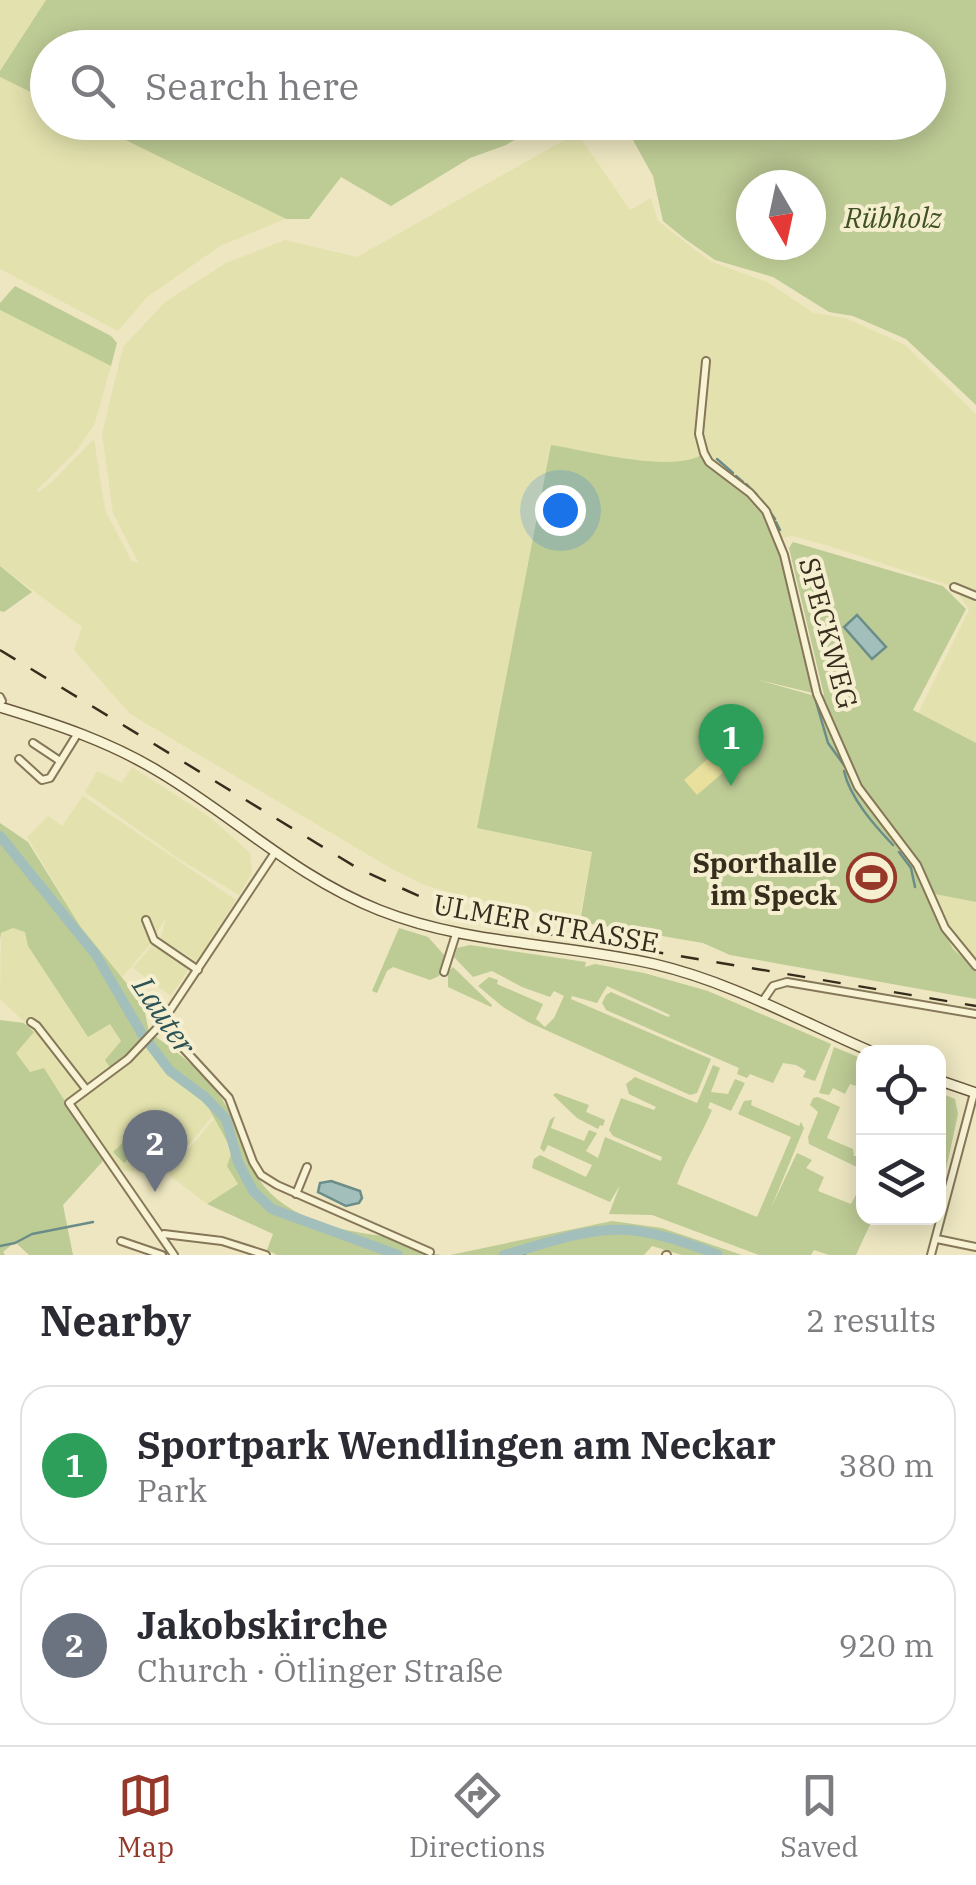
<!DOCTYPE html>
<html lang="en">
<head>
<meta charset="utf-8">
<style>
	body { margin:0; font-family:"IBM Plex Serif",serif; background:#f2f2f3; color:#2b2b33 }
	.controls { position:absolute; right:30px; bottom:30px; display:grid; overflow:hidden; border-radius:20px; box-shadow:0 5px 25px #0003 }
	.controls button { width:90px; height:90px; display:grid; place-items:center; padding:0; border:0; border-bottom:2px solid #e1e1e2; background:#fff; color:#2b2b33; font:50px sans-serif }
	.compass { position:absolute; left:736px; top:170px; width:90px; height:90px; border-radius:50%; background:#fff; box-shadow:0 5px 25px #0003; rotate:171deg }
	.you { position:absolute; left:560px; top:510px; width:35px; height:35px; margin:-25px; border:8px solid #fff; border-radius:50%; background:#1a73e8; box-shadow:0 0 0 15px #1a73e833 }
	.badge { display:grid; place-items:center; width:65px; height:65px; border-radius:50%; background:#953829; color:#fff; font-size:32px; font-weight:700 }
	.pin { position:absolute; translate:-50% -82px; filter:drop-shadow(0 2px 5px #0008) }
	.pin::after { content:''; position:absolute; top:52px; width:35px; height:30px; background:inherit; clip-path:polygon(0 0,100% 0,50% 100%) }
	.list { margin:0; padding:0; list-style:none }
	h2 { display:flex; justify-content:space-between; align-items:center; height:130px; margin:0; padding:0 40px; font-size:42px }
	h2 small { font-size:32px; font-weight:400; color:#7c7c81 }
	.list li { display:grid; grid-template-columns:65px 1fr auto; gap:30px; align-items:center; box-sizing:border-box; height:160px; margin:0 20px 20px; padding:0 20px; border:2px solid #e1e1e2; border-radius:30px }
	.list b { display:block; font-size:38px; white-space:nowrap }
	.list p { margin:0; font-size:32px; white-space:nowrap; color:#7c7c81 }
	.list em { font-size:32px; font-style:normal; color:#7c7c81 }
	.icon { flex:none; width:55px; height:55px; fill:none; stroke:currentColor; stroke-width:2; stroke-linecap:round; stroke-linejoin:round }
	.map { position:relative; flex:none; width:976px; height:1255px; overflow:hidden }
	.search { position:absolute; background:#fff; box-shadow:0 5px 25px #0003; left:30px; right:30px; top:30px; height:110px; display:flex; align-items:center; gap:25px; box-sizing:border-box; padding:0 35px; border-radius:55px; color:#7c7c81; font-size:38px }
	.sheet { height:490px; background:#fff }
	nav { display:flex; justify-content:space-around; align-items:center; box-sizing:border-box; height:140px; border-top:2px solid #e1e1e2; background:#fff; font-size:28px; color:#7c7c81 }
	nav a { display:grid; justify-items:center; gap:5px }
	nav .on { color:#953829 }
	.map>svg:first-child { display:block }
	.farmland { fill:#e3e2ae }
	.green { fill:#bdcb95; fill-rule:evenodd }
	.sand { fill:#e9e09e }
	.water { fill:#a3bfbb; stroke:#6b8d8a; stroke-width:2.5 }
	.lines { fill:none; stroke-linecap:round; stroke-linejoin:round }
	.stream { stroke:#6b8d8a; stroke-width:2.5 }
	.river { stroke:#a3bfbb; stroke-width:10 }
	.street-casing { stroke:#867759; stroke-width:10 }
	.secondary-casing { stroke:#68583c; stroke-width:12 }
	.street { stroke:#f8f3d4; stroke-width:6 }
	.secondary { stroke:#f8f3d4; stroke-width:9 }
	.rail { stroke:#362d1d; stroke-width:2.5; stroke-dasharray:18 18; stroke-linecap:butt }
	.labels { text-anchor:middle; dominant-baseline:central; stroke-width:8; stroke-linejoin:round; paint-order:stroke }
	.park-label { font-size:28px; font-style:italic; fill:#405224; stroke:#f5efd0 }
	.street-label { font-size:28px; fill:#362d1d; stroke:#f5efd0 }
	.poi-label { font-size:28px; font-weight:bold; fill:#362d1d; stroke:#f5efd0; text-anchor:end }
	.water-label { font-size:30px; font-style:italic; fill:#2c5256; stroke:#f5efd0 }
</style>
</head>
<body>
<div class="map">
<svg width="976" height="1255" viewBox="0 0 976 1255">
	<rect width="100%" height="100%" fill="#ede6c1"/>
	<!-- farmland -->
	<path class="farmland" d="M 0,0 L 46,0 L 0,71 Z
		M 0,77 L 47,100 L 48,122 L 91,123 L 285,219 L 220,246 L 146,298 L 118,331 L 0,269 Z
		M 577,133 L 630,210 L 651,198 L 658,221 L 710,261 L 767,282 L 814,313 L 846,318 L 905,345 L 976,414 L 976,747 L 917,715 L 969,610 L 954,587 L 829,546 L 793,536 L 780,538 L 715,666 L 477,828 L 592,853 L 579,922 L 461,896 L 425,885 L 394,870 L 130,714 L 74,650 L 82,627 L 0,566 L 0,310 L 111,366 L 95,423 L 77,450 L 37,490 L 39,492 L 52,482 L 94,439 L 105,510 L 132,562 L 138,562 L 113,513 L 102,434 L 123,347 L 165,302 L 226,263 L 285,240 L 357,257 Z
		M 132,767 L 211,818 L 250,853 L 252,873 L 239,895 L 179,859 L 85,792 L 97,771 L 122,783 Z
		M 83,796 L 236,900 L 197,962 L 161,938 L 166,917 L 151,943 L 122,978 L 80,926 L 27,837 L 48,816 L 62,826 Z
		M 925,891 L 976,902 L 976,969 L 953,949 Z
		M 13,927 L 25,931 L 88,1037 L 110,1023 L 121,1041 L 105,1060 L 115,1072 L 147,1047 L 177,1082 L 207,1105 L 213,1116 L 167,1170 L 160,1173 L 125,1171 L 103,1161 L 44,1068 L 30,1073 L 15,1052 L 34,1031 L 0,999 L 1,933 Z
		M 153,944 L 189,969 L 171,996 L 133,968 Z
		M 214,1119 L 232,1152 L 238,1184 L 207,1204 L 168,1174 Z"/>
	<!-- green -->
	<path class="green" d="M 46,0 L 976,0 L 976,405 L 906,339 L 853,316 L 829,312 L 773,277 L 715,260 L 685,239 L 663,221 L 653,176 L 634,142 L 630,123 L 928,122 L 928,48 L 48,48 L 47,100 L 0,77 L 0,71 ZM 751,185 L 811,185 L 811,245 L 751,245 Z
		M 91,123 L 91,122 L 543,123 L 506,145 L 470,158 L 391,206 L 341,177 L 309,219 L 286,219 Z
		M 15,286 L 111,336 L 117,343 L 111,366 L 0,310 L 0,303 Z
		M 551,445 C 585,450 676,475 704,453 L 766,511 L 779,538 L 817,694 L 755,679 L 815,696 L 824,695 L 789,548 L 793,542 L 943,586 L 966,609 L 913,710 L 976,743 L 976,902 L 925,892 L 953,949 L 976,969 L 976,999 L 730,955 L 703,943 L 580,922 L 592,852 L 477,828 Z
		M 0,566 L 32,592 L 4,612 L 0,611 Z
		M 0,823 L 28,842 L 80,926 L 132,990 L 144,1008 L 149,1032 C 176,1051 204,1071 222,1099 C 237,1121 241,1146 253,1169 C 276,1216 337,1231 384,1236 C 403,1239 421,1253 442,1255 L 277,1255 L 267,1250 L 273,1234 L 207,1204 L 238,1184 L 227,1166 L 232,1151 L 207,1105 L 177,1082 L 147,1047 L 139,1043 L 111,1069 L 105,1060 L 121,1041 L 110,1024 L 88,1037 L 28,946 L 25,932 L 13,928 L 1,933 L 0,940 Z
		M 399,928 L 428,937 L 445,956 L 439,976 L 430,980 L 393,967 L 387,971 L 377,993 L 372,991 Z
		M 470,945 L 586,962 L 585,967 L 595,964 L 644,973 L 708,991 L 831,1044 L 815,1081 L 803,1077 L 806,1071 L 796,1065 L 783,1063 L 773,1083 L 750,1074 L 747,1078 L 737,1074 L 739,1068 L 606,1010 L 602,1003 L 606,995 L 611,992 L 668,1017 L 670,1015 L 607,986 L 597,1003 L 572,996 L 571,999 L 711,1059 L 697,1093 L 690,1095 L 528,1022 L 503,1007 L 478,986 L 489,977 L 498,980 L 497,984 L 543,1004 L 536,1019 L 545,1027 L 554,1018 L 564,996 L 554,991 L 550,997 L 522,987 L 492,971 L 473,977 L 454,957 L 457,948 Z
		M 453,967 L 492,1005 L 491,1007 L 448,987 L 448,972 Z
		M 0,1020 L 24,1023 L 34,1032 L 16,1053 L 30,1072 L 44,1068 L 103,1161 L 63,1205 L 73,1255 L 29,1255 L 15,1242 L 3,1252 L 5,1255 L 0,1255 Z
		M 834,1047 L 863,1059 L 863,1088 L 850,1084 L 845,1094 L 833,1088 L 829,1095 L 819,1093 Z
		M 713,1065 L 720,1068 L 711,1092 L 728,1094 L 735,1079 L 745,1083 L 731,1111 L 710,1102 L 708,1108 L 712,1110 C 701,1136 687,1157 677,1184 L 757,1217 L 791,1137 L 738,1114 L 744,1101 L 752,1100 L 751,1105 L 799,1126 L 801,1122 L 804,1128 L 771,1208 L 797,1153 L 812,1160 L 806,1168 L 824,1177 L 818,1191 L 851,1204 L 858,1191 L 863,1198 L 864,1218 L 873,1218 L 856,1255 L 829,1255 L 814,1250 L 811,1255 L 759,1255 L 652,1215 L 609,1214 L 620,1185 L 610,1202 L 532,1168 L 534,1159 L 540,1155 L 586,1177 L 592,1165 L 548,1145 L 544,1152 L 540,1148 L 550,1120 L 555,1116 L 551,1128 L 584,1141 L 589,1130 L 597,1133 L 586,1151 L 598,1158 L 605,1137 L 661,1161 L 662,1157 L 613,1136 L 609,1130 L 621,1098 L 654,1110 L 656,1107 L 629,1094 L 626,1084 L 635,1077 L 697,1103 Z
		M 938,1092 L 955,1099 L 958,1114 L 942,1188 L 939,1190 Z
		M 556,1093 L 589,1105 L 586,1112 L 605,1120 L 603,1126 L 600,1125 L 598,1129 L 577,1118 L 553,1095 Z
		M 818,1097 L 840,1107 L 827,1138 L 853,1149 L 854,1156 L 863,1156 L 863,1170 L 809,1144 L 808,1137 L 818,1112 L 810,1105 L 813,1098 Z
		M 145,1122 L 155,1133 L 124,1163 L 113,1152 Z
		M 612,1221 L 662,1228 L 742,1255 L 682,1255 L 652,1246 L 644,1255 L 450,1255 Z"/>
	<!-- sand -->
	<path class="sand" d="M 711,756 L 725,771 L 697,795 L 684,780 Z"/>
	<!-- water -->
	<path class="water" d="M 857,615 L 886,647 L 872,659 L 844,627 Z
		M 331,1181 L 360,1191 L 362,1198 L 359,1203 L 346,1206 L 318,1192 L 320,1183 Z"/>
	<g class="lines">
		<!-- stream -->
		<path class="stream" d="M 717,459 L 733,473
			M 736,476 L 743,482
			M 746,484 L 757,495
			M 760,499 L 768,508
			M 770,512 L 775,519
			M 776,522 L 780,530
			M 815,698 L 828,743 L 844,765
			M 844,771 C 850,798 874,825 893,845
			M 899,852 L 911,868 L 915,887
			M 0,1246 L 15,1243 L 32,1234 L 93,1222
			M 524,1255 L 527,1249"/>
		<!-- river -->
		<path class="river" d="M 0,836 L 96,955 L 142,1034 L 170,1071 L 205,1097 L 226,1119 L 238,1162 L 253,1191 L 272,1209 L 398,1255
			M 504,1255 C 542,1245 587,1227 627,1230 C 657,1232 691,1244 718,1255"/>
		<defs>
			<path id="street" d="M 706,361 L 699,434 L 704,453 L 709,462 L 750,493 L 766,511 L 784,555 L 817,694 L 858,787 L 917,865 L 945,928 L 976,966
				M 954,587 L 976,596
				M 0,697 L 2,701
				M 33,743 L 60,761
				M 19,759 L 42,780 L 50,778 L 78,733
				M 146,920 L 154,940 L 198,970
				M 444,972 L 456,934
				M 762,1002 L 773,986 L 787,982 L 976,1014
				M 31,1022 L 37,1026 L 86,1089
				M 161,1024 L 229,1098 L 253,1162 L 261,1175 L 277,1185 L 430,1252
				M 296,1194 L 307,1167
				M 164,1234 L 222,1241 L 266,1255
				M 937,1239 L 976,1247
				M 121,1241 L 162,1255
				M 174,1255 L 69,1103 L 128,1059 L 161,1024 L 274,854
				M 666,1255 L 667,1255
				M 931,1255 L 974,1093"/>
			<path id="secondary" d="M 0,707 C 56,724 111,742 161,773 C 236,818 296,877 379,910 C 467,945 562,943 654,964 C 731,982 800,1021 872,1052
				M 938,1080 L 976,1093"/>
		</defs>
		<!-- street casing -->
		<use href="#street" class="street-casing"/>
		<!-- secondary casing -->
		<use href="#secondary" class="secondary-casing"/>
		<!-- street -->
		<use href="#street" class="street"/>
		<!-- secondary -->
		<use href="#secondary" class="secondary"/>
		<!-- rail -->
		<path class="rail" d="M 0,650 L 359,869 L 450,910 L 538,932 L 976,1006"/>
	</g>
	<!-- icons -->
	<defs>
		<symbol id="stadium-ring" viewBox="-11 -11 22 22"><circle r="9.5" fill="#f5efd0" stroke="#953829" stroke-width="1.5"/><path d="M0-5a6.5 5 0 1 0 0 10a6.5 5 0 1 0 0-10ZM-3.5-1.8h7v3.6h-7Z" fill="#953829"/></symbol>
	</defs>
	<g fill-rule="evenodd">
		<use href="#stadium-ring" x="844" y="850" width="55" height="55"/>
	</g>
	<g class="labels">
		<!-- park labels -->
		<g class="park-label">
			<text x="893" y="217">Rübholz</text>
		</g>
		<!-- street labels -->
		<g class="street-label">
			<text transform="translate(829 633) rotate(75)">SPECKWEG</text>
			<text transform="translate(546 923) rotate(10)">ULMER STRASSE</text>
		</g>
		<!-- poi labels -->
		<g class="poi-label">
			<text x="837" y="862">Sporthalle<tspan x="837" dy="32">im Speck</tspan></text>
		</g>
		<!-- water labels -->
		<g class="water-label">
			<text transform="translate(165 1015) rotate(56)">Lauter</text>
		</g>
	</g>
</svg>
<div class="controls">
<button><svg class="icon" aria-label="locate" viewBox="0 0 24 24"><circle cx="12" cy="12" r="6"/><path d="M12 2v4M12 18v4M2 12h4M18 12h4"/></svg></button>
<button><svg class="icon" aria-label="layers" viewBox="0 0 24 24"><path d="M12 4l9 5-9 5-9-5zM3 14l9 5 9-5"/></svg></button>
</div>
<svg class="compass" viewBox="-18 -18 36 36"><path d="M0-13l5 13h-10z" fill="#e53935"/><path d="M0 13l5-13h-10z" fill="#7c7c81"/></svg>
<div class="you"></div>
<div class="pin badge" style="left:731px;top:786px;background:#2e9e5b">1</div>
<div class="pin badge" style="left:155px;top:1192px;background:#6b7280">2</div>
<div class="search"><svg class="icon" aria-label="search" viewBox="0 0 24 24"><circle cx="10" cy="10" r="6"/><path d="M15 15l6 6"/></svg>Search here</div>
</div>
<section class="sheet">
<h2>Nearby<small>2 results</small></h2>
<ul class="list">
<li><span class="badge" style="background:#2e9e5b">1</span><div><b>Sportpark Wendlingen am Neckar</b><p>Park</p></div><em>380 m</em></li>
<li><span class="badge" style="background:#6b7280">2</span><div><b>Jakobskirche</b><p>Church · Ötlinger Straße</p></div><em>920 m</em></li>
</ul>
</section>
<nav>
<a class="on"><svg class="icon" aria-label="map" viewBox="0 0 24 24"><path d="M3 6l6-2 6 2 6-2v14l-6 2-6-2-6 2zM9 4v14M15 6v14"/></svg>Map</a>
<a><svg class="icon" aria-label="directions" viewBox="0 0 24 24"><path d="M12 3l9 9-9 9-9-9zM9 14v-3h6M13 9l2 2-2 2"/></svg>Directions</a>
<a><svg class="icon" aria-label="saved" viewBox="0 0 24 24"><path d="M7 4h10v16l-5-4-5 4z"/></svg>Saved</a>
</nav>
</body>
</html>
